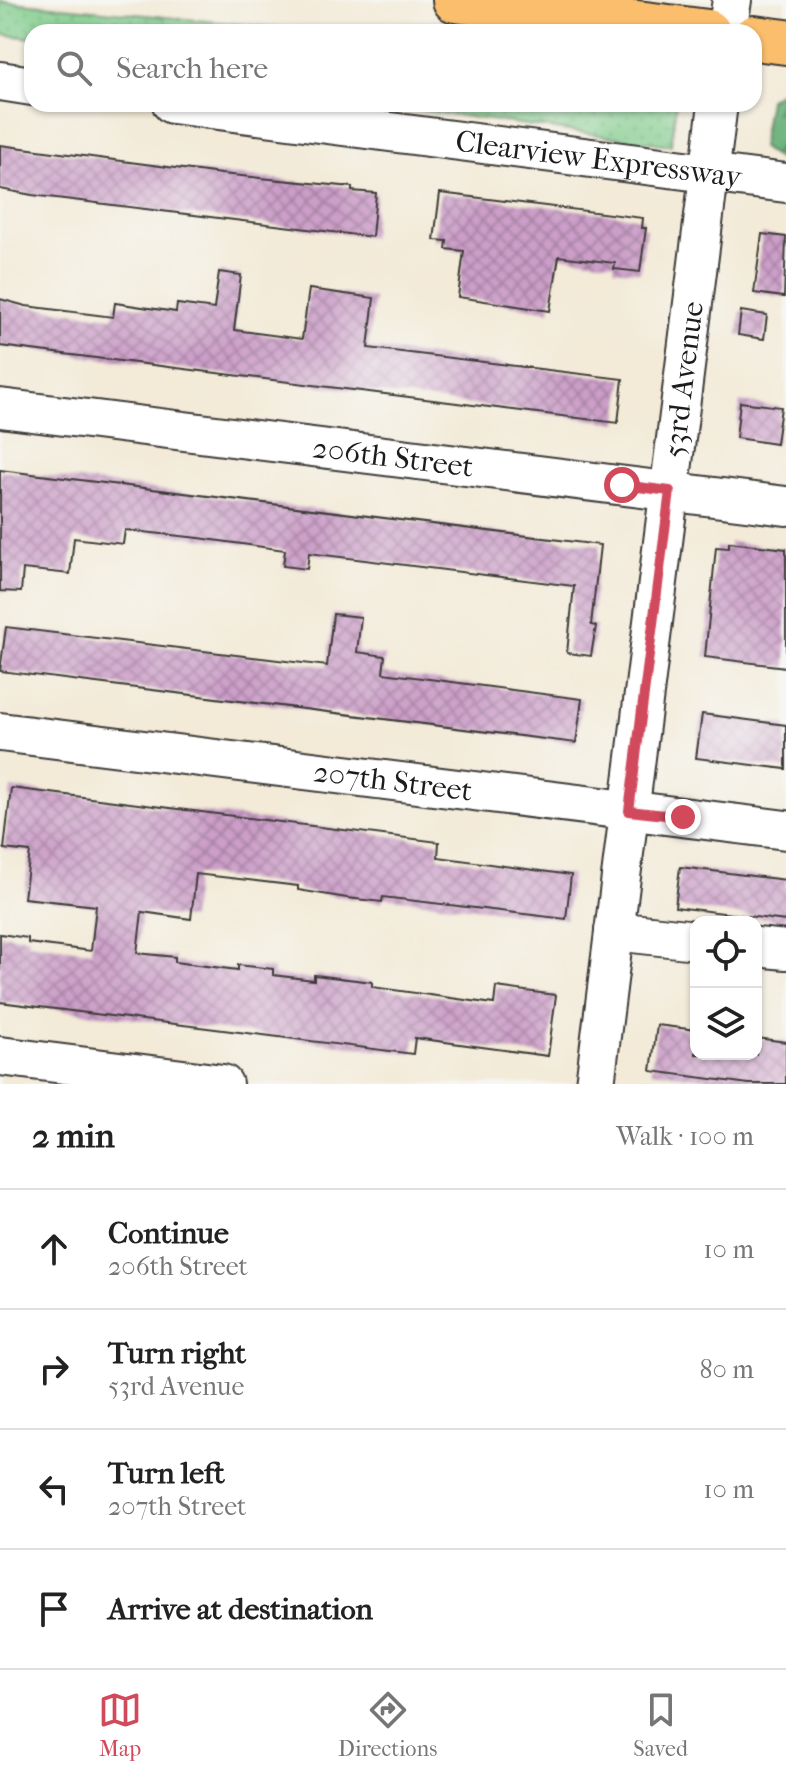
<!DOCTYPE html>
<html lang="en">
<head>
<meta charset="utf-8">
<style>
	body { margin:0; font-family:"IM FELL French Canon",serif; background:#f2f2f2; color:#222 }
	.controls { position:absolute; right:24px; bottom:24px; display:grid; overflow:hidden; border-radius:16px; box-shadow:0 2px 6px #0004 }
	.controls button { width:72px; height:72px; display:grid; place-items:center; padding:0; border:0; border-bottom:2px solid #e0e0e0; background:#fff; color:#222; font:40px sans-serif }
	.stop { position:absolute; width:24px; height:24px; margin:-18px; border:6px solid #d1495b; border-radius:50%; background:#fff }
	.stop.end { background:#d1495b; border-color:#fff; box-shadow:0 2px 8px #0008 }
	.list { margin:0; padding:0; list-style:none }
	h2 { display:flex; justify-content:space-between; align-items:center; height:104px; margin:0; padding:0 32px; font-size:34px }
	h2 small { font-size:26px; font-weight:400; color:#767676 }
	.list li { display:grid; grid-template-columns:52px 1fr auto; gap:24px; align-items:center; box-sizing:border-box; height:120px; padding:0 32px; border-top:2px solid #e0e0e0 }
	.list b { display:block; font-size:30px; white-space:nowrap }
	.list p { margin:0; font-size:26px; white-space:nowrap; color:#767676 }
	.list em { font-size:26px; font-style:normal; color:#767676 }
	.icon { flex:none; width:44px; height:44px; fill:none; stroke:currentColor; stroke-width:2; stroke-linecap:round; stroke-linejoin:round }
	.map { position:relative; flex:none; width:786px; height:1084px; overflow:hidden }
	.search { position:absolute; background:#fff; box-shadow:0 2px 6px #0004; left:24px; right:24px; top:24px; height:88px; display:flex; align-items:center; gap:20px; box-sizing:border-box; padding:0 28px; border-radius:24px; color:#767676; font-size:30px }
	.sheet { height:584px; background:#fff }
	nav { display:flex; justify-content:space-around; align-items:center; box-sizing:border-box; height:112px; border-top:2px solid #e0e0e0; background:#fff; font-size:22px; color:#767676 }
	nav a { display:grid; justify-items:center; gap:4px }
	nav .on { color:#d1495b }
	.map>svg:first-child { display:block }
	.grass { fill:url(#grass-dots); stroke:#4d7453; stroke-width:2 }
	.forest { fill:url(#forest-firs); stroke:#416649; stroke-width:2 }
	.building { fill:url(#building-cross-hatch) }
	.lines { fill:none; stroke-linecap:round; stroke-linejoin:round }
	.minor-casing { stroke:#3c3b38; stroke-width:42 }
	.highway-casing { stroke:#3c3b38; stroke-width:48 }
	.minor { stroke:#fff; stroke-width:38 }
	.highway { stroke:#fabe6d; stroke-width:44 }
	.route { stroke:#d1495b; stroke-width:10 }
	.labels { text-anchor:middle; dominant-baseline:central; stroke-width:6; stroke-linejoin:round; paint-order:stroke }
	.street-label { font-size:30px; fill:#1c1c1c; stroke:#f6f6f2 }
</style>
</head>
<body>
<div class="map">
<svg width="786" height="1084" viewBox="0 0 786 1084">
	<defs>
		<pattern id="grass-dots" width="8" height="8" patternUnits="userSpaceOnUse" patternTransform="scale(2)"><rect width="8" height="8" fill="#7ecb8a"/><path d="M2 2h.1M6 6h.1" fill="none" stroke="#6cae76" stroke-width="1.8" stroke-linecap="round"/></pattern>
		<pattern id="forest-firs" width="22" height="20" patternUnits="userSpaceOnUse" patternTransform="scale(2)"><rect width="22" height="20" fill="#66af76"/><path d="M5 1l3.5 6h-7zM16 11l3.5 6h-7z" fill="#538e60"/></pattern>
		<pattern id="building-cross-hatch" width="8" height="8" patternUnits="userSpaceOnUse" patternTransform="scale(2)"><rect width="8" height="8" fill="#cc9ec9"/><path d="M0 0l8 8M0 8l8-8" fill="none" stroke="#a580a2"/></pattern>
	</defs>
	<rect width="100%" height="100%" fill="#f6f6f2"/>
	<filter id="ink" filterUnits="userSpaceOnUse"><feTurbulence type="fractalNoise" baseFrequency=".0125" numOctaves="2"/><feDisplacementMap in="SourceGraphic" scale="16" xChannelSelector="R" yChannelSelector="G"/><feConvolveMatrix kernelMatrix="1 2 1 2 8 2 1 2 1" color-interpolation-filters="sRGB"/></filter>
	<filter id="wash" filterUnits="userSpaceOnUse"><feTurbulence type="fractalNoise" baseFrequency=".006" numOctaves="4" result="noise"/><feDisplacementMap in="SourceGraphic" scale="32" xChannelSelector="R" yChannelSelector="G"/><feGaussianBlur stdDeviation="1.8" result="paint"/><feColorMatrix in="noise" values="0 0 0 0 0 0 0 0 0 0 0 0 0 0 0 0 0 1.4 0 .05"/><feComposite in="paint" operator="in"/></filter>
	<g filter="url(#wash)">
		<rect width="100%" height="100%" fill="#f3ead7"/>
		<!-- grass -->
		<path class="grass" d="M 0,1 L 321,32 L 32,32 L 32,38 L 0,34 Z
			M 375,104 L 676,104 L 671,145 Z"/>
		<!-- forest -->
		<path class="forest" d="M 780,92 L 786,92 L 786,160 L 778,159 L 761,147 L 769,99 Z"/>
		<g id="blocks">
			<!-- building -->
			<path class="building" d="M 0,145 L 221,174 L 352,187 L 352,191 L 376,193 L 372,237 L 32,195 L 0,189 Z
				M 440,193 L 643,218 L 642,228 L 646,228 L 640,272 L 614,269 L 615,263 L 559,256 L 550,311 L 458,297 L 464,251 L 446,249 L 447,241 L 434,240 Z
				M 762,234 L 786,237 L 784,297 L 754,293 Z
				M 219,272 L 241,275 L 234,330 L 302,339 L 309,289 L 374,298 L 368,348 L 623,379 L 618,423 L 0,346 L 0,299 L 26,306 L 113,317 L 115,303 L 176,312 L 177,304 L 214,309 Z
				M 741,311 L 767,315 L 764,339 L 738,335 Z
				M 740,402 L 781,407 L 776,444 L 736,438 Z
				M 0,470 L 600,545 L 591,625 L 596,626 L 591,656 L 567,653 L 574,586 L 309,553 L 307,569 L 283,566 L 285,550 L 199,538 L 125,530 L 123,544 L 74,538 L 70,574 L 23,569 L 21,592 L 0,591 Z
				M 729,542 L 786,549 L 786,667 L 705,657 L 716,547 L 729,548 Z
				M 333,614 L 361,617 L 357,652 L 385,656 L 383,673 L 582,699 L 576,743 L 0,671 L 6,627 L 327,666 Z
				M 702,714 L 786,725 L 786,769 L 696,758 Z
				M 11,788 L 439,842 L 438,857 L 571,875 L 566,919 L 383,897 L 382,902 L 347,898 L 298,890 L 298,886 L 196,874 L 191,919 L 142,912 L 137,953 L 175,957 L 175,962 L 238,970 L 238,965 L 273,969 L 273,975 L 314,980 L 314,975 L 372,982 L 372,987 L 494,1004 L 496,987 L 556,995 L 548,1056 L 415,1038 L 413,1054 L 0,1002 L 0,934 L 28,938 L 28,943 L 91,951 L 96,906 L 24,898 L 30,852 L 4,849 Z
				M 680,867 L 786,880 L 786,921 L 675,907 Z
				M 657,1025 L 696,1030 L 696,1054 L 756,1054 L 756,1038 L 786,1042 L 786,1084 L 749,1084 L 651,1071 Z"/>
		</g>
	</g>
	<g filter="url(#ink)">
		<use href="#blocks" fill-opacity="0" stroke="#3c3b38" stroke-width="2"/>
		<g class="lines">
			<defs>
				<g id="minor">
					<path d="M 727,32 L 732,0"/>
					<path d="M 0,81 L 32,86"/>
					<path id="s1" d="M 172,104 L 786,183"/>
					<path id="s2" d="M 0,408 L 786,506"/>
					<path id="s3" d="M 0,732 L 786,830"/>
					<path d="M 614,931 L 696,940"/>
					<path d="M 756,947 L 786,950"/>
					<path d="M 0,1056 L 223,1084"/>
					<path id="s4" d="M 595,1084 L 718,104"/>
				</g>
				<path id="highway" d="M 455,0 L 708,32
					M 754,38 L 786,42"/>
			</defs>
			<!-- minor casing -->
			<use href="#minor" class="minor-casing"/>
			<!-- highway casing -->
			<use href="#highway" class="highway-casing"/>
			<!-- minor -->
			<use href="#minor" class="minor"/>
			<!-- highway -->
			<use href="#highway" class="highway"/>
		</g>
	</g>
	<g class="lines" filter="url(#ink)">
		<!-- route -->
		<path class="route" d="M 622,485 L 670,491 L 629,811 L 683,817"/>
	</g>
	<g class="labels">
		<!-- street labels -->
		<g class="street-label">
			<text stroke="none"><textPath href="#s1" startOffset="430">Clearview Expressway</textPath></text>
			<text stroke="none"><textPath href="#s4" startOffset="710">53rd Avenue</textPath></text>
			<text stroke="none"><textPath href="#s2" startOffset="396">206th Street</textPath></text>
			<text stroke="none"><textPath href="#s3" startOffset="396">207th Street</textPath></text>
		</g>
	</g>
</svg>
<div class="controls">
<button><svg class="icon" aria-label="locate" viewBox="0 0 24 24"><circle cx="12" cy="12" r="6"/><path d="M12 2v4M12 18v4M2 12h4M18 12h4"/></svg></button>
<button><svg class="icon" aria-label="layers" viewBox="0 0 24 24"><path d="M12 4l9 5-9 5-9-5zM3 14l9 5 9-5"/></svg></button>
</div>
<div class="stop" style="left:622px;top:485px"></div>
<div class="stop end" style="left:683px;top:817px"></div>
<div class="search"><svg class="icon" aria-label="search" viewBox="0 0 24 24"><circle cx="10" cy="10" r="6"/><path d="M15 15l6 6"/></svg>Search here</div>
</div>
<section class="sheet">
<h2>2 min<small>Walk · 100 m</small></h2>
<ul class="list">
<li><svg class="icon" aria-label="ahead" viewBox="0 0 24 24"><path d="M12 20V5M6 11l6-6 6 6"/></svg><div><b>Continue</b><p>206th Street</p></div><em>10 m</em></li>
<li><svg class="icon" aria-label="right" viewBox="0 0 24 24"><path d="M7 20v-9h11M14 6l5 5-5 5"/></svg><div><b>Turn right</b><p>53rd Avenue</p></div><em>80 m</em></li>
<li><svg class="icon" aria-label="left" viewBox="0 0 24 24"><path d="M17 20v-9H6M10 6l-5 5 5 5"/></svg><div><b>Turn left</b><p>207th Street</p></div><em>10 m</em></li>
<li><svg class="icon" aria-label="arrive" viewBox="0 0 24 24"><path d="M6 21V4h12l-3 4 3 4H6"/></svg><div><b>Arrive at destination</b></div></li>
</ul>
</section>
<nav>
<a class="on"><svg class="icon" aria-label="map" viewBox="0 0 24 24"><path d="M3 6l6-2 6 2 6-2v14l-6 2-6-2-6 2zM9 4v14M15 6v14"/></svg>Map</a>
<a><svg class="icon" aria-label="directions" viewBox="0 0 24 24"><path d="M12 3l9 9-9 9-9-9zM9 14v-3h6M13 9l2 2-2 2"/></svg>Directions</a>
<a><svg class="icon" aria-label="saved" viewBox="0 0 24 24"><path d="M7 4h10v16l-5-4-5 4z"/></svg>Saved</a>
</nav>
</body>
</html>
